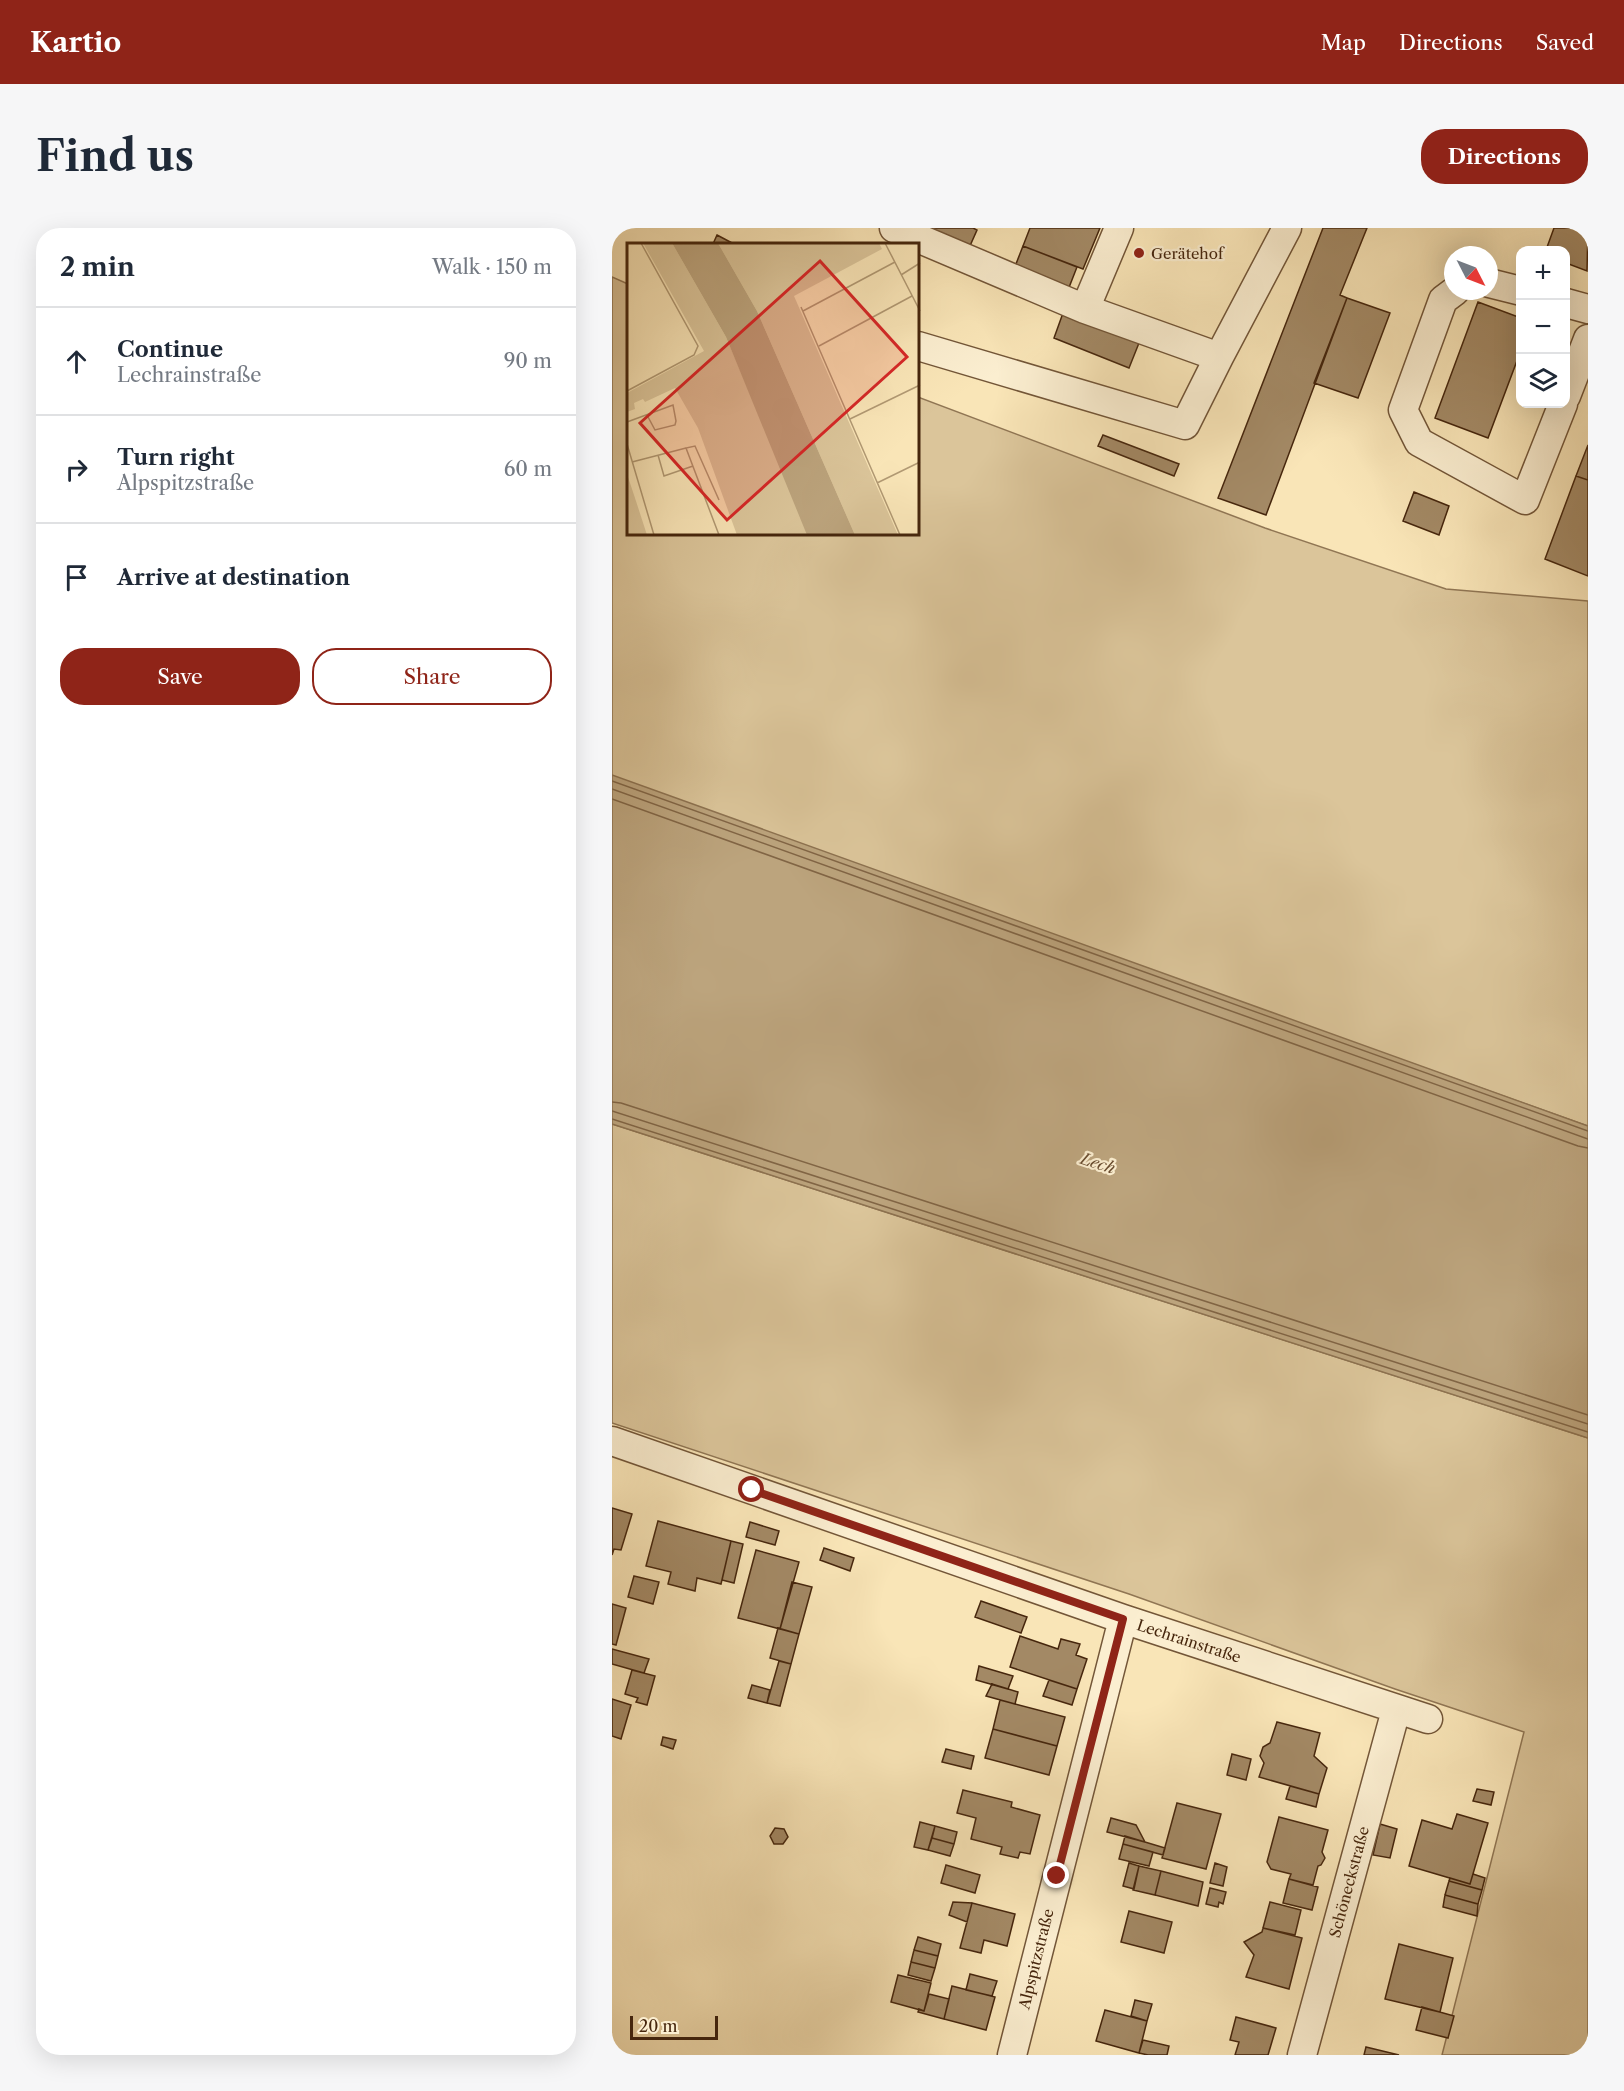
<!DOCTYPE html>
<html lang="en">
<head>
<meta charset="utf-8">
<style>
	body { margin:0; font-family:"Libre Caslon Text",serif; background:#f6f6f7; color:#1f2937 }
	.controls { position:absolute; right:18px; top:18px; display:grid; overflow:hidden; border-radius:12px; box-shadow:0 6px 24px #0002 }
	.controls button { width:54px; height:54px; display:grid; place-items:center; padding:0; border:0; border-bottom:2px solid #e0e1e3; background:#fff; color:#1f2937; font:30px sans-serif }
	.compass { position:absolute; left:832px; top:18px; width:54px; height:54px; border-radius:50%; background:#fff; box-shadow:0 6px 24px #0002; rotate:132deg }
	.scale { position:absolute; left:18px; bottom:15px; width:88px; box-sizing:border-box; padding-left:6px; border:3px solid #46260d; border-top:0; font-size:16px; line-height:21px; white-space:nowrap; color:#46260d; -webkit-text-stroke:4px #fbeed0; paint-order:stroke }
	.stop { position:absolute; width:18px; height:18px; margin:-14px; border:4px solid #8f2418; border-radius:50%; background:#fff }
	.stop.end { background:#8f2418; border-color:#fff; box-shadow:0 2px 6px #0008 }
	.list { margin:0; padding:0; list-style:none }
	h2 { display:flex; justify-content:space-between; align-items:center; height:78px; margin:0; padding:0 24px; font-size:26px }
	h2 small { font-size:20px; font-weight:400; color:#747a83 }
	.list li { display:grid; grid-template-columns:39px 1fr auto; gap:18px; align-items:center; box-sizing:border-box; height:108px; padding:0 24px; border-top:2px solid #e0e1e3 }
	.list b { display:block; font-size:22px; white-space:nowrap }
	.list p { margin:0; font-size:20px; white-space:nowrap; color:#747a83 }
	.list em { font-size:20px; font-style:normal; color:#747a83 }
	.actions { display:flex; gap:12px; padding:18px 24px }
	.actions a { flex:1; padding:14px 0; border:2px solid #8f2418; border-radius:24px; text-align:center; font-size:21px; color:#8f2418 }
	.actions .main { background:#8f2418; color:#fff }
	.icon { flex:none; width:33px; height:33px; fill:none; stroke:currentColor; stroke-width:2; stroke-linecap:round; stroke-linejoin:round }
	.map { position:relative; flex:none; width:976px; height:1827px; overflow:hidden; border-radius:24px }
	header { display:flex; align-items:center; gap:36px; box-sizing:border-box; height:84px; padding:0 30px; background:#8f2418; color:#fff }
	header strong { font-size:28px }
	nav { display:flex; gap:33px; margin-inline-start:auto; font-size:21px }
	.intro { display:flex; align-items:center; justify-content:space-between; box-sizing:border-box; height:144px; padding:0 36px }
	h1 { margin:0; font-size:42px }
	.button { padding:15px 27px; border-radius:24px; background:#8f2418; color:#fff; font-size:21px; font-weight:700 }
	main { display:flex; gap:36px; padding:0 36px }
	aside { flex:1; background:#fff; border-radius:24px; box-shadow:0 6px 24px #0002 }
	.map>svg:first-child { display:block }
	.green { fill:#dbc59a; stroke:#907654; stroke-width:1.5 }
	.water { fill:#bca47d; stroke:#8d7250; stroke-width:1.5 }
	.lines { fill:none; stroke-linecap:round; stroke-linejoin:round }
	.shore { stroke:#816545; stroke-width:1.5 }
	.building { fill:#a38965; stroke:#46260d; stroke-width:1.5 }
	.minor-casing { stroke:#735638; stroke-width:31 }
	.minor { stroke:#fbeed0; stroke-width:28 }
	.route { stroke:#8f2418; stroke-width:8 }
	.poi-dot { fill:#8f2418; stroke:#fbeed0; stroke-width:2 }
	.labels { text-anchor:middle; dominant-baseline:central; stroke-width:4.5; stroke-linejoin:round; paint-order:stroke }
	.poi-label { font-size:15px; fill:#46260d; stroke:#fbeed0; text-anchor:start }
	.street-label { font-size:15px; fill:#46260d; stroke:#fbeed0 }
	.water-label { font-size:16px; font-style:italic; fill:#694c2f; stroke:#fbeed0 }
	.inset-road { fill:none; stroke:#b19973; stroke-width:1.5 }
	.view { fill:#d62828; fill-opacity:0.15; stroke:#d62828; stroke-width:3 }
	.inset-edge { fill:none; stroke:#46260d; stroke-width:3 }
</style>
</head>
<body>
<header>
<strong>Kartio</strong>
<nav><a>Map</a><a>Directions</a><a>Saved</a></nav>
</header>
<div class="intro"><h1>Find us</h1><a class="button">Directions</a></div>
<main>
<aside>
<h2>2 min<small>Walk · 150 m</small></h2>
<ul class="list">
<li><svg class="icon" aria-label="ahead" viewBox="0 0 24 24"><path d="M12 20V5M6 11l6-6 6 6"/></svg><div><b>Continue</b><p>Lechrainstraße</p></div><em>90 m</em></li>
<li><svg class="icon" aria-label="right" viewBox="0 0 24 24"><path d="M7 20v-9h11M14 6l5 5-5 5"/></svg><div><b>Turn right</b><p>Alpspitzstraße</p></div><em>60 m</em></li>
<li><svg class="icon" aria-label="arrive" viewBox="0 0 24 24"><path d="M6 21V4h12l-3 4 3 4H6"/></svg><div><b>Arrive at destination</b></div></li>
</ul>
<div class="actions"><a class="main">Save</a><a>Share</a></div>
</aside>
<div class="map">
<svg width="976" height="1827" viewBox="0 0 976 1827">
	<rect width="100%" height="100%" fill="#f9e5b7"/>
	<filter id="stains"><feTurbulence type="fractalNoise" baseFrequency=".00333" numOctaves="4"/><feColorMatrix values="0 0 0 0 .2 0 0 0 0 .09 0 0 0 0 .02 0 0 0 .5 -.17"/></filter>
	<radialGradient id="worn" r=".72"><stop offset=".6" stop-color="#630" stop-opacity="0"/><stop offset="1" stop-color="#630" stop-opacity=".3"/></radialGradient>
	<!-- green -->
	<path class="green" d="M 0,49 L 16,56 L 16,306 L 306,306 L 306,169 L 653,300 L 834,361 L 976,373 L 976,898 L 0,551 Z
		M 0,896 L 976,1210 L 976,1827 L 830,1827 L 912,1504 L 783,1461 L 517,1366 L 0,1195 Z"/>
	<!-- water -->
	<path class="water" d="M 0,547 L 976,898 L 976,1210 L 0,896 Z"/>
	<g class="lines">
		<!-- shore -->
		<path class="shore" d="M 0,553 L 976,903
			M 0,561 L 976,911
			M 0,571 L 966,918 L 976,920
			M 0,874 L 9,875 L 976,1187
			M 0,883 L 976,1196
			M 0,891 L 976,1204"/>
	</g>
	<!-- building -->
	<path class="building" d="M 312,0 L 361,0 L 365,2 L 357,20 Z
		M 418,0 L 488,0 L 471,41 L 411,18 Z
		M 711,0 L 755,0 L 728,67 L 735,70 L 654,287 L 606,270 Z
		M 942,0 L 976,0 L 975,43 L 954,35 L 954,22 L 934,22 Z
		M 105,7 L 122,16 L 101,16 Z
		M 411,18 L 465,39 L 456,62 L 402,41 Z
		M 735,70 L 778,85 L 746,170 L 702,155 Z
		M 866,74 L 909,90 L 909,122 L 876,210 L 823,190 Z
		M 451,85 L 527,115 L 517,140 L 442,110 Z
		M 491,207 L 567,236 L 562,248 L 486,218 Z
		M 976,217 L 976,252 L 964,248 Z
		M 964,248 L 976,252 L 976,348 L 933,331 Z
		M 802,264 L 837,278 L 827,307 L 791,293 Z
		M 0,1280 L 20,1286 L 9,1322 L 2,1321 L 0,1327 Z
		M 46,1293 L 119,1313 L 109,1356 L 85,1350 L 83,1363 L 56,1356 L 59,1344 L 34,1338 Z
		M 138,1294 L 167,1303 L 163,1317 L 134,1309 Z
		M 119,1313 L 131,1316 L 122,1355 L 110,1352 Z
		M 212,1320 L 242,1330 L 238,1343 L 208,1332 Z
		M 144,1322 L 187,1334 L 168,1401 L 126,1390 Z
		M 22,1348 L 47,1354 L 41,1376 L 16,1369 Z
		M 180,1354 L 200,1359 L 187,1406 L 168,1401 Z
		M 369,1373 L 415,1389 L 409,1405 L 363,1389 Z
		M 0,1376 L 14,1380 L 4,1417 L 0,1416 Z
		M 166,1400 L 187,1406 L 179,1436 L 158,1430 Z
		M 408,1408 L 446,1421 L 449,1411 L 468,1416 L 464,1427 L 475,1431 L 465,1461 L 398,1439 Z
		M 0,1421 L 37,1431 L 32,1445 L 0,1436 Z
		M 167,1433 L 179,1436 L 168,1478 L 155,1475 Z
		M 367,1438 L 401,1448 L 396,1461 L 364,1452 Z
		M 20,1442 L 43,1448 L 35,1477 L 24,1474 L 26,1470 L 13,1466 Z
		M 437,1452 L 465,1461 L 460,1477 L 431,1468 Z
		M 380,1456 L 406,1464 L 403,1476 L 374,1468 Z
		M 140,1457 L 158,1462 L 155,1475 L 136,1470 Z
		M 0,1471 L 19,1477 L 9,1511 L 0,1508 Z
		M 388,1472 L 453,1489 L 445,1518 L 381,1501 Z
		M 665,1494 L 708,1505 L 702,1528 L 715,1540 L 707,1566 L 647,1549 L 652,1535 L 648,1528 L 651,1519 L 658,1515 Z
		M 381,1501 L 445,1518 L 437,1547 L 373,1530 Z
		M 51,1509 L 64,1512 L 61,1521 L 49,1517 Z
		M 334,1521 L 362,1528 L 359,1541 L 330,1534 Z
		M 620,1526 L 639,1531 L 634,1552 L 615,1547 Z
		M 678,1558 L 707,1566 L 704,1579 L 674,1571 Z
		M 865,1561 L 882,1564 L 879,1577 L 861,1573 Z
		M 351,1562 L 400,1574 L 399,1579 L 428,1587 L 418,1626 L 408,1624 L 406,1630 L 388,1626 L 390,1619 L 359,1611 L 364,1590 L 345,1585 Z
		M 565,1575 L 609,1586 L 594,1641 L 550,1630 Z
		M 845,1586 L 876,1595 L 858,1656 L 797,1638 L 810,1592 L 840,1601 Z
		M 667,1589 L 716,1602 L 710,1624 L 713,1630 L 709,1637 L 706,1638 L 701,1657 L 677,1651 L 679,1646 L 659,1641 L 655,1634 Z
		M 499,1590 L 524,1597 L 533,1614 L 495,1604 Z
		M 308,1594 L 323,1598 L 316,1622 L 302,1619 Z
		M 768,1596 L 785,1601 L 778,1630 L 761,1627 Z
		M 323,1598 L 345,1604 L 342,1616 L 320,1610 Z
		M 163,1600 L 172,1601 L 176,1609 L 171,1616 L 162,1616 L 158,1608 Z
		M 513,1608 L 553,1620 L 551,1627 L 511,1616 Z
		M 320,1610 L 342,1616 L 338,1628 L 316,1622 Z
		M 511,1616 L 541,1624 L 537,1638 L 507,1631 Z
		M 517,1635 L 527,1638 L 522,1661 L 511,1658 Z
		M 603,1635 L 615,1639 L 611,1658 L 598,1655 Z
		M 334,1637 L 368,1647 L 363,1665 L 329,1655 Z
		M 527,1638 L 549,1643 L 543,1667 L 521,1662 Z
		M 549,1643 L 591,1654 L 586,1678 L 543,1667 Z
		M 861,1646 L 873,1650 L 870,1662 L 837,1653 L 838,1650 L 858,1656 Z
		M 677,1651 L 706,1659 L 700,1682 L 671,1675 Z
		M 837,1653 L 870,1662 L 866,1676 L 833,1667 Z
		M 598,1660 L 614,1664 L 611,1676 L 607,1674 L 606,1679 L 594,1676 Z
		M 833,1667 L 866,1676 L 865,1688 L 831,1679 Z
		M 341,1674 L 360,1675 L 355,1694 L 337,1687 Z
		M 658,1674 L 689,1682 L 683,1707 L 651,1700 Z
		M 360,1675 L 403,1686 L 395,1718 L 372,1712 L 369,1725 L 348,1720 Z
		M 517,1683 L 560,1694 L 552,1725 L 509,1714 Z
		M 651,1700 L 690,1710 L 677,1761 L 634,1749 L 642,1727 L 632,1714 L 650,1704 Z
		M 306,1709 L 329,1716 L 326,1728 L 302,1722 Z
		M 787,1716 L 841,1730 L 828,1784 L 773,1771 Z
		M 302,1722 L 326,1728 L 323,1740 L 299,1734 Z
		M 299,1734 L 323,1740 L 319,1753 L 296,1747 Z
		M 358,1746 L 385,1753 L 380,1768 L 354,1762 Z
		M 286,1747 L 319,1755 L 312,1783 L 279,1774 Z
		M 340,1758 L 383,1769 L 374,1802 L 332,1791 Z
		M 317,1766 L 337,1771 L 332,1791 L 306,1784 L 307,1781 L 312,1783 Z
		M 523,1772 L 540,1776 L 535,1793 L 519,1788 Z
		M 810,1779 L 842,1788 L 836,1810 L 804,1802 Z
		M 493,1782 L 535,1793 L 527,1825 L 484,1813 Z
		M 624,1789 L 664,1800 L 656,1827 L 623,1827 L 627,1814 L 618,1812 Z
		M 531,1812 L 557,1818 L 555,1827 L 536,1827 L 527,1825 Z
		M 754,1819 L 787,1827 L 752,1827 Z"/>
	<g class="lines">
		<defs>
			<path id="minor" d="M 282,0 L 473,81 L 607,129 L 573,197 L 306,118
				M 877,55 L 909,63
				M 843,63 L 831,72 L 791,182 L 807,214 L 913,272 L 951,176
				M 954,75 L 976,81
				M 473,81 L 507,0
				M 607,129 L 675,0
				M 954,168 L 976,111
				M 0,1213 L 511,1391 L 816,1491
				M 400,1827 L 511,1391
				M 690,1827 L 784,1482"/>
		</defs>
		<!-- minor casing -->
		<use href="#minor" class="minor-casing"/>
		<!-- minor -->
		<use href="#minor" class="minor"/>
	</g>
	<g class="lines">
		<!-- route -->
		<path class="route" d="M 140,1262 L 511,1391 L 445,1648"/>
	</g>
	<!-- markers -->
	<circle class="poi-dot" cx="527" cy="25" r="6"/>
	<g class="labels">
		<!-- poi labels -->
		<g class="poi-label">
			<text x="539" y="25">Gerätehof</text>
		</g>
		<!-- street labels -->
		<g class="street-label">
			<text transform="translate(577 1413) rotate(18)">Lechrainstraße</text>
			<text transform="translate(737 1654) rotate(-75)">Schöneckstraße</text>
			<text transform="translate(424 1731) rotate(-76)">Alpspitzstraße</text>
		</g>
		<!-- water labels -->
		<g class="water-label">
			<text transform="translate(486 935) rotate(18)">Lech</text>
		</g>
	</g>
	<!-- overview -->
	<g transform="translate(15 15)">
		<rect width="292" height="292" fill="#f9e5b7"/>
		<path d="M 16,0 L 45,0 L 99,94 L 182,292 L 110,292 L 71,185 L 48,145 L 18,159 L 16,156 L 7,160 L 8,166 L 0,169 L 0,150 L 77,108 ZM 91,0 L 252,0 L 255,6 L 167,53 L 271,292 L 228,292 L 130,68 ZM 0,231 L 8,255 L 20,292 L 0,292 Z" fill="#dbc59a"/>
		<path d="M 45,0 L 91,0 L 130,68 L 228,292 L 180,292 L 99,94 Z" fill="#bca47d"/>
		<path class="inset-road" d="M 258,0 L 293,68M 274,32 L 293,20M 174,64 L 273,292M 176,68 L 268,19M 192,103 L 285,53M 0,148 L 67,112 L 71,103 L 14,0M 223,176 L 293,142M 0,179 L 46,162 L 49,178 L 48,182 L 28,187 L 20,172M 0,201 L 27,292M 31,212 L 37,233 L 66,223M 5,219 L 59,205M 250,240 L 293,219M 92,257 L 68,203 L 59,205 L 92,292"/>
		<path class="view" d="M 193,18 L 280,114 L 100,277 L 13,180 Z"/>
		<rect width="292" height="292" class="inset-edge"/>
	</g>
	<rect width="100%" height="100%" filter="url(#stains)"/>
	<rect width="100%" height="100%" fill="url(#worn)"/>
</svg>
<div class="controls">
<button>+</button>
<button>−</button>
<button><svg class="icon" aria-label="layers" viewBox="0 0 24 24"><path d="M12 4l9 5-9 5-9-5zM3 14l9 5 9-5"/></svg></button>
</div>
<svg class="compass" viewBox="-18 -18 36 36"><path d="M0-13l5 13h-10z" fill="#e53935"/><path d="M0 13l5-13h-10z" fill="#747a83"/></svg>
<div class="scale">20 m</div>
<div class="stop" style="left:140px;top:1262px"></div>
<div class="stop end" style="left:445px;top:1648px"></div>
</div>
</main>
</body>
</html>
